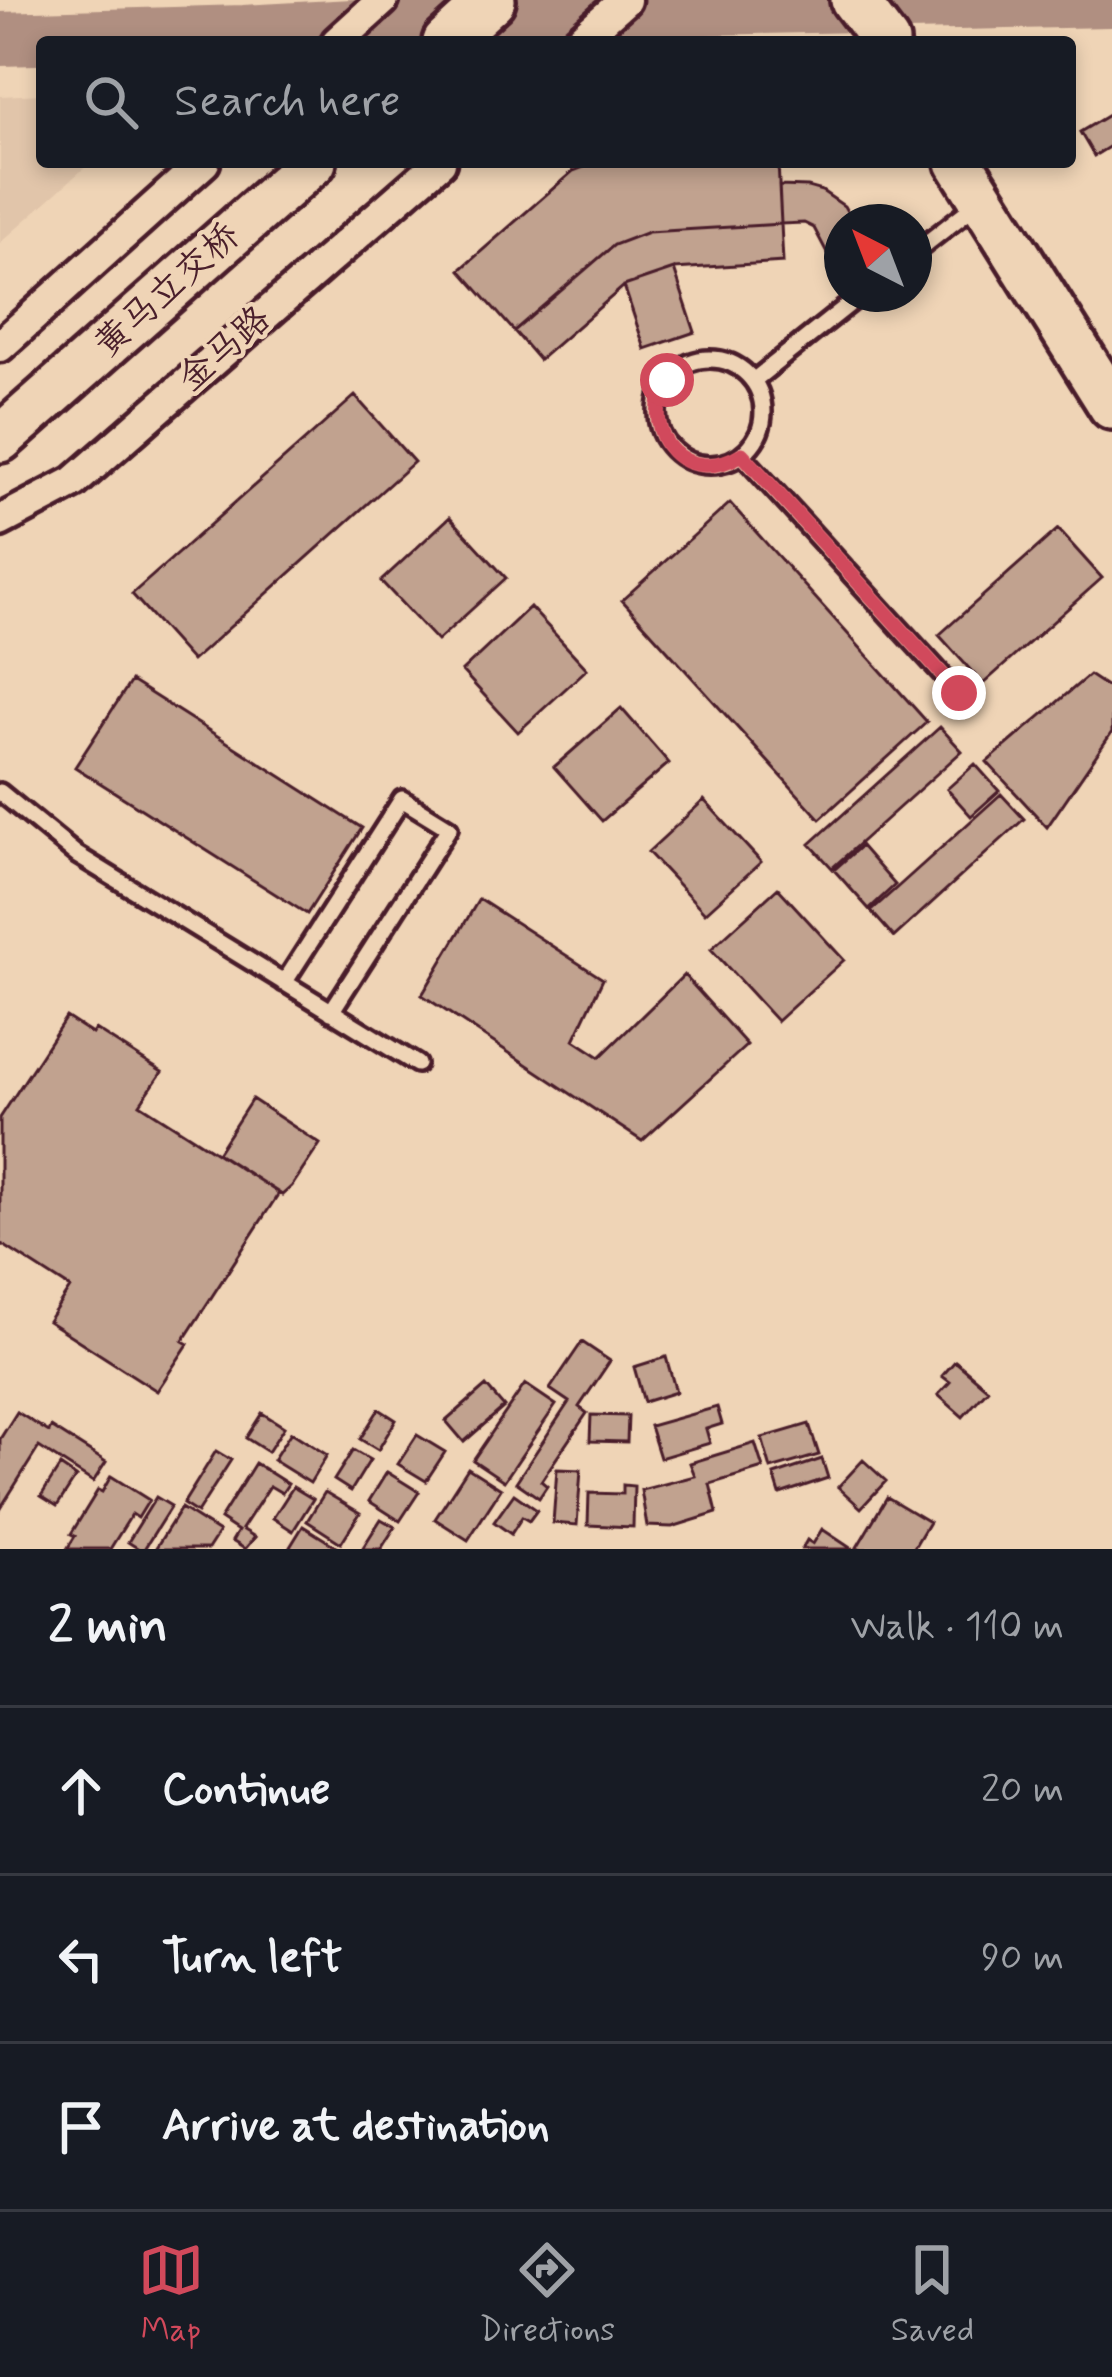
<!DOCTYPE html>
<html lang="en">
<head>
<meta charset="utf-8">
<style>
	body { margin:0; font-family:Mynerve,"LXGW WenKai TC",sans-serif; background:#242831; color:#f1f3f6 }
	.compass { position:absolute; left:824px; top:204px; width:108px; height:108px; border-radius:50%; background:#171b24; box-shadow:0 6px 18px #0003; rotate:318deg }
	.stop { position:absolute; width:36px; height:36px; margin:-27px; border:9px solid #d1495b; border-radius:50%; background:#fff }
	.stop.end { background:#d1495b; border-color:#fff; box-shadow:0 3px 12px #0008 }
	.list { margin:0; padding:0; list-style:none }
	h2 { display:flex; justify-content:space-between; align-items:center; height:156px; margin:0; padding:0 48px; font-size:51px }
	h2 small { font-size:39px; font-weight:400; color:#9ea1a6 }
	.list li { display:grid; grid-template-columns:78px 1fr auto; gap:36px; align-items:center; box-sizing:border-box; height:168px; padding:0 48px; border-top:3px solid #363941 }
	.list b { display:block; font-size:45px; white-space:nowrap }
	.list em { font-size:39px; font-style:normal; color:#9ea1a6 }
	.icon { flex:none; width:66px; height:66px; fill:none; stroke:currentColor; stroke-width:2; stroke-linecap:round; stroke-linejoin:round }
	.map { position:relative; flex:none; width:1112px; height:1549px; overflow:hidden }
	.search { position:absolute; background:#171b24; box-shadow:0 6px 18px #0003; left:36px; right:36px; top:36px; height:132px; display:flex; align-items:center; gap:30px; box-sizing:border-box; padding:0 42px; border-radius:12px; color:#9ea1a6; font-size:45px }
	.sheet { height:660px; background:#171b24 }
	nav { display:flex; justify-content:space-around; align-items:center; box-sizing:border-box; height:168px; border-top:3px solid #363941; background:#171b24; font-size:33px; color:#9ea1a6 }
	nav a { display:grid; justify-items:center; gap:6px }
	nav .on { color:#d1495b }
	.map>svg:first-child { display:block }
	.built { fill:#e1c5aa }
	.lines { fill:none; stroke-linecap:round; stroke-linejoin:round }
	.river { stroke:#b08f81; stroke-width:54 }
	.building { fill:#c1a28f; stroke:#4a1f2b; stroke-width:3 }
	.lane-casing { stroke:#4a1f2b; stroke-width:24 }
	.street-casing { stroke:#4a1f2b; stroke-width:39 }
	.secondary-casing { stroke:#4a1f2b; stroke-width:54 }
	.lane { stroke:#efd4b6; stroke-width:15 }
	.street { stroke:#efd4b6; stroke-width:30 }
	.secondary { stroke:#efd4b6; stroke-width:45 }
	.route { stroke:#d1495b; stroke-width:15 }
	.labels { text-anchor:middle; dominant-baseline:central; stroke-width:9; stroke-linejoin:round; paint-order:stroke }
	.street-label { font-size:36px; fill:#4a1f2b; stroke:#efd4b6 }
</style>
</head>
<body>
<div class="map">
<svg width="1112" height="1549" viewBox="0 0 1112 1549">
	<rect width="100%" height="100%" fill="#efd4b6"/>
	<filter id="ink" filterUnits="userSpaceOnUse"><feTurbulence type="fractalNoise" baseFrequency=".00833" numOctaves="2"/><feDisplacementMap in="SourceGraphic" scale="24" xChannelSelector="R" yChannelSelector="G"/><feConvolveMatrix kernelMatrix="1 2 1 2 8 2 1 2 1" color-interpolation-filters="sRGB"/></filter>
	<g filter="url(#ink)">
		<!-- built -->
		<path class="built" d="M 42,94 L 42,162 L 91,162 L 0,243 L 0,96 Z"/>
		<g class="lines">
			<!-- river -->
			<path class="river" d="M 0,39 L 244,32 L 657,9 L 1110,0"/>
		</g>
		<!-- building -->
		<path class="building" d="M 1112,113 L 1112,145 L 1094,156 L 1080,132 Z
			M 597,162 L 778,162 L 781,224 L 648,232 L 614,245 L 514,331 L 460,270 L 573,171 Z
			M 779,186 L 808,187 L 822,191 L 844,206 L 853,222 L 842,222 L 842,261 L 833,264 L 814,228 L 804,223 L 781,224 Z
			M 781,224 L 783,262 L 674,269 L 624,286 L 539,360 L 514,331 L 614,245 L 648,232 Z
			M 674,269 L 695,332 L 645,349 L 624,286 Z
			M 355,396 L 414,462 L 192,661 L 132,594 Z
			M 730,503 L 927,722 L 820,819 L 622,600 Z
			M 450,517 L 506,578 L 437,641 L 381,581 Z
			M 1058,529 L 1102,578 L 983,684 L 939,635 Z
			M 530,607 L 587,669 L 518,732 L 462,671 Z
			M 1089,675 L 1112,690 L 1112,732 L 1047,827 L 987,762 Z
			M 131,681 L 362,828 L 307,914 L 75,767 Z
			M 621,708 L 669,763 L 602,821 L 554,767 Z
			M 940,727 L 962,751 L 832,868 L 810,844 Z
			M 975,764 L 999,791 L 971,816 L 947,789 Z
			M 1001,794 L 1024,819 L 894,937 L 871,911 Z
			M 704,800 L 761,862 L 705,913 L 648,852 Z
			M 861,846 L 895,885 L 869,909 L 834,870 Z
			M 778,888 L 844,960 L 777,1021 L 711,949 Z
			M 479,899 L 603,979 L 574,1040 L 600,1057 L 684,975 L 747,1045 L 642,1141 L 422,995 Z
			M 66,1017 L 92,1034 L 95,1029 L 162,1072 L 140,1104 L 279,1193 L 183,1341 L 188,1344 L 157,1391 L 48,1321 L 70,1288 L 0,1243 L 0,1118 Z
			M 252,1099 L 320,1144 L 292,1186 L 282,1195 L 217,1153 Z
			M 582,1342 L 610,1361 L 579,1407 L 587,1413 L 541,1481 L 547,1486 L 539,1498 L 516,1482 L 569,1402 L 550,1389 Z
			M 666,1357 L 676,1392 L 644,1402 L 634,1367 Z
			M 955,1361 L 988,1389 L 963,1417 L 938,1395 L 950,1382 L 942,1376 Z
			M 525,1384 L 556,1405 L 504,1481 L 473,1460 Z
			M 486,1386 L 504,1407 L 464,1442 L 446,1421 Z
			M 717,1407 L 722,1424 L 706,1429 L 710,1443 L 660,1458 L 650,1426 Z
			M 379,1409 L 396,1420 L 378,1450 L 360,1439 Z
			M 17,1412 L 49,1432 L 51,1427 L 106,1462 L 93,1482 L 39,1447 L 0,1509 L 0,1439 Z
			M 262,1413 L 284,1427 L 268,1452 L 246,1438 Z
			M 591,1415 L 628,1416 L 627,1442 L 590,1441 Z
			M 809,1424 L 819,1455 L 771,1469 L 762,1438 Z
			M 291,1432 L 327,1455 L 310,1483 L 273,1460 Z
			M 417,1435 L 445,1452 L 426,1481 L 398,1464 Z
			M 755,1443 L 763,1468 L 710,1484 L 717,1513 L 672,1527 L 647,1526 L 641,1490 L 695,1476 L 690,1463 Z
			M 353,1450 L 370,1460 L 351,1491 L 334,1480 Z
			M 216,1451 L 231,1460 L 197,1513 L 183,1504 Z
			M 822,1459 L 828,1478 L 780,1494 L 774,1475 Z
			M 863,1460 L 886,1481 L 861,1508 L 838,1487 Z
			M 255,1463 L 288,1484 L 282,1493 L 270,1486 L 242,1529 L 255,1537 L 245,1549 L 232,1541 L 238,1531 L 220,1519 Z
			M 60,1466 L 76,1477 L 57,1506 L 41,1496 Z
			M 468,1468 L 501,1489 L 468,1540 L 435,1519 Z
			M 557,1469 L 581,1470 L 577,1525 L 553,1523 Z
			M 387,1472 L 419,1492 L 400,1521 L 369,1501 Z
			M 111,1476 L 149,1500 L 138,1518 L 132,1514 L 110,1549 L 67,1549 L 75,1536 L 71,1534 L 98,1490 L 102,1492 Z
			M 623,1485 L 634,1486 L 633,1527 L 588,1525 L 589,1493 L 623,1494 Z
			M 293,1487 L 313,1499 L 293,1531 L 273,1518 Z
			M 325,1492 L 360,1513 L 341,1543 L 307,1521 Z
			M 514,1494 L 537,1510 L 529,1521 L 522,1517 L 511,1534 L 494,1522 Z
			M 156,1497 L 171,1506 L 144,1549 L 139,1549 L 128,1542 Z
			M 887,1497 L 929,1522 L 913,1549 L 856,1549 Z
			M 181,1508 L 219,1532 L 208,1549 L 155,1549 Z
			M 381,1519 L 395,1527 L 381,1549 L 362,1549 Z
			M 303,1526 L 340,1549 L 292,1549 L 290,1547 Z
			M 822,1529 L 852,1549 L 802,1549 L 807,1540 L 813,1544 Z"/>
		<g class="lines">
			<defs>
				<path id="lane" d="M 914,253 L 978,203
					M657 412a53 53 0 1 1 106 0a53 53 0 1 1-106 0Z
					M 753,381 L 862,294
					M 742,455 L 959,693
					M 0,792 L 77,855 L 417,1064
					M 284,983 L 402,799 L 449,828 L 331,1012"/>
				<path id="street" d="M 337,42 L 383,0
					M 577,42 L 625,0
					M 0,346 L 204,162
					M 0,521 L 74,482 L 440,162"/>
				<path id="secondary" d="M 854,0 L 886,42
					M 446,42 L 492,0
					M 959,162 L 1112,406
					M 0,439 L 313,162"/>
			</defs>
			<!-- lane casing -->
			<use href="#lane" class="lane-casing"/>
			<!-- street casing -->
			<use href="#street" class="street-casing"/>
			<!-- secondary casing -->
			<use href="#secondary" class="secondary-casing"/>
			<!-- lane -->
			<use href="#lane" class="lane"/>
			<!-- street -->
			<use href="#street" class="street"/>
			<!-- secondary -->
			<use href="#secondary" class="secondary"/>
		</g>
	</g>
	<g class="lines" filter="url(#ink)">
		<!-- route -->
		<path class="route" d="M 667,380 C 638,437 686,488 742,454 L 959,693"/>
	</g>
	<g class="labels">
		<!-- street labels -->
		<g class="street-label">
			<text transform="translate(168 291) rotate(-42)">黄马立交桥</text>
			<text transform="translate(225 350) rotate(-41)">金马路</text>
		</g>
	</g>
</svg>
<svg class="compass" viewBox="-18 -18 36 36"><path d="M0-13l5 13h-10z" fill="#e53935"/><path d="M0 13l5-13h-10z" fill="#9ea1a6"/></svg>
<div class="stop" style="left:667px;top:380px"></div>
<div class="stop end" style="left:959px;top:693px"></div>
<div class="search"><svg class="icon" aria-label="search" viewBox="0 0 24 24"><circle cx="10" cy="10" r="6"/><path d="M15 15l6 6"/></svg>Search here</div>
</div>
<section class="sheet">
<h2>2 min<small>Walk · 110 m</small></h2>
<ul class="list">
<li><svg class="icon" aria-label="ahead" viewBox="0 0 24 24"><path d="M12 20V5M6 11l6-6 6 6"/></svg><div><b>Continue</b></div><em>20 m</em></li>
<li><svg class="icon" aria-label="left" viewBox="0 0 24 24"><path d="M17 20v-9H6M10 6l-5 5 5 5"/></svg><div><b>Turn left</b></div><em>90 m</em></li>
<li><svg class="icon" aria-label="arrive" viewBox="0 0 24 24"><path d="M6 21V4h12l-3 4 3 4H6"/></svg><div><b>Arrive at destination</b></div></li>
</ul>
</section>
<nav>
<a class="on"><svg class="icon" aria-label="map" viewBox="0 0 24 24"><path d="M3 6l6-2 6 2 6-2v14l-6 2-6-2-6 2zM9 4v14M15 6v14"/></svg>Map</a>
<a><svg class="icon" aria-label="directions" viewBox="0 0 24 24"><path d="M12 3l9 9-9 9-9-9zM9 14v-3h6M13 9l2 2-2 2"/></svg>Directions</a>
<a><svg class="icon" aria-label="saved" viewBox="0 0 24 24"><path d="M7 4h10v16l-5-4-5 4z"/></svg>Saved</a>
</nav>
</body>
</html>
